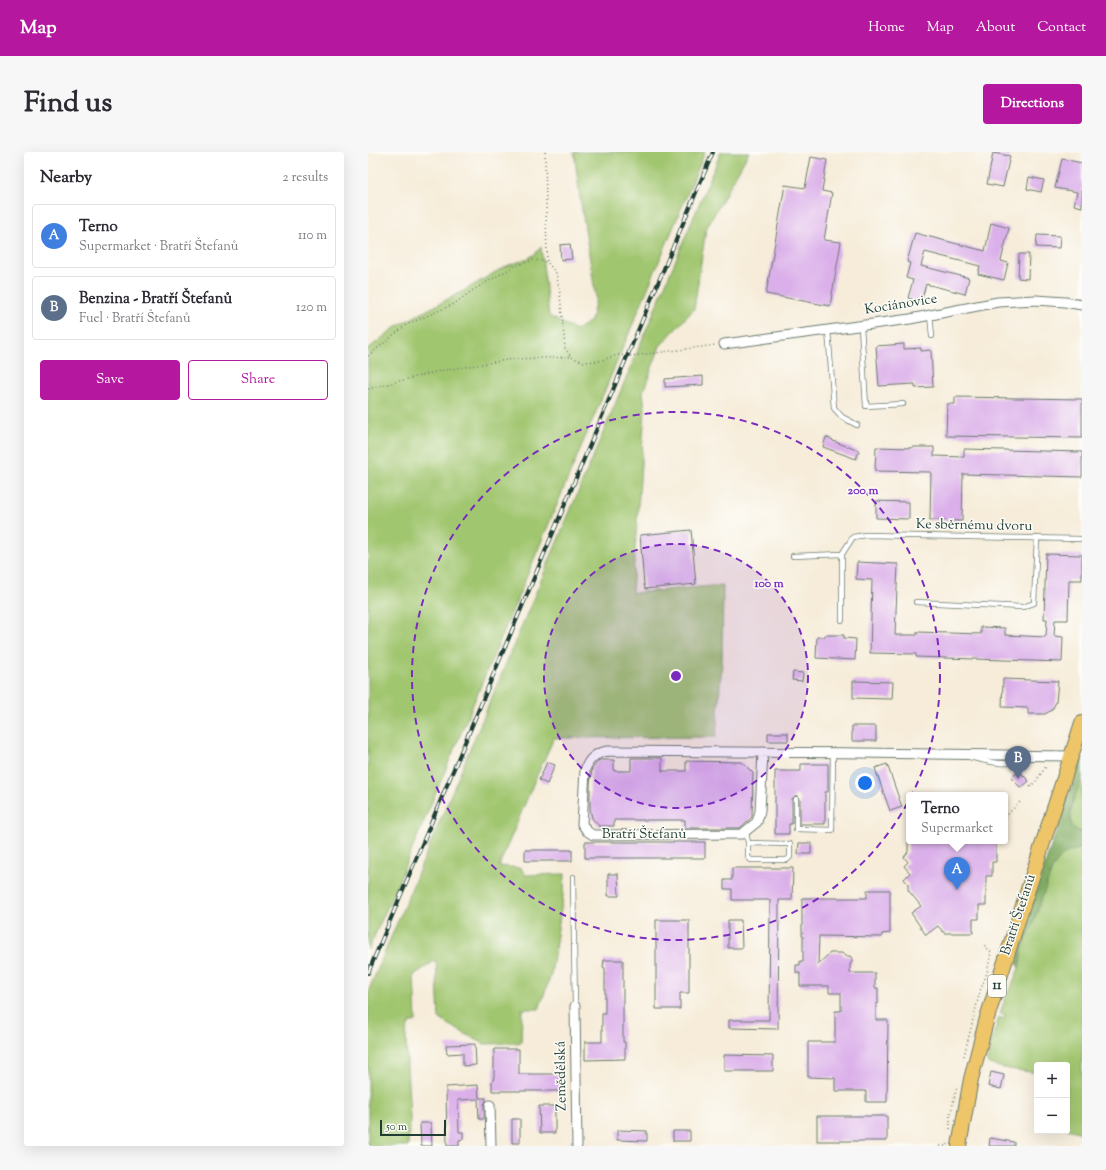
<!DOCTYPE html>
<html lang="en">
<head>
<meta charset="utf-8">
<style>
	body { margin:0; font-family:"Sorts Mill Goudy",serif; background:#f7f7f7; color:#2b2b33 }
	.controls { position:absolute; right:12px; bottom:12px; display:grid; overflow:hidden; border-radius:4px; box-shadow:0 4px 16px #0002 }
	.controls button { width:36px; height:36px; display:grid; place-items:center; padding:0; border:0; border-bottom:1px solid #e1e1e2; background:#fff; color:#2b2b33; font:20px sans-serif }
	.scale { position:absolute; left:12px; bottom:10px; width:66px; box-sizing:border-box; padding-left:4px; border:2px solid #1f3d34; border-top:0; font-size:11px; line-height:14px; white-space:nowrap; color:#1f3d34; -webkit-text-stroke:3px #fdfcf7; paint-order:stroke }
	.you { position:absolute; left:497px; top:631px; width:14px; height:14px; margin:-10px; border:3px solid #fff; border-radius:50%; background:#1a73e8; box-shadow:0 0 0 6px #1a73e833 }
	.badge { display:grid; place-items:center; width:26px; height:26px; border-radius:50%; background:#b5179e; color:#fff; font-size:13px; font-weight:700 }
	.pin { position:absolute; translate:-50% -33px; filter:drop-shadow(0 1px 2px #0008) }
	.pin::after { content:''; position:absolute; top:21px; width:14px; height:12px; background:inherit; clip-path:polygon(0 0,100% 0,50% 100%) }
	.popup { position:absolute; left:538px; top:640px; width:102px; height:52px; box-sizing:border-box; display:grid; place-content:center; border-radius:4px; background:#fff; filter:drop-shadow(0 1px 3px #0005); font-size:13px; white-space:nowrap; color:#7c7c81 }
	.popup b { font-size:15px; color:#2b2b33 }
	.popup::after { content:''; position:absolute; left:50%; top:100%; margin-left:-8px; border:8px solid transparent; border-top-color:#fff }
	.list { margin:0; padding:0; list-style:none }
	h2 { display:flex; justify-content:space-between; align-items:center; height:52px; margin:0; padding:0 16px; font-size:17px }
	h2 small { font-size:13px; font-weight:400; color:#7c7c81 }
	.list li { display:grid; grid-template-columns:26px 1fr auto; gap:12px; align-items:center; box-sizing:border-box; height:64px; margin:0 8px 8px; padding:0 8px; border:1px solid #e1e1e2; border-radius:4px }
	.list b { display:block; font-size:15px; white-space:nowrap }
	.list p { margin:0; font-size:13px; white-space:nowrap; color:#7c7c81 }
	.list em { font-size:13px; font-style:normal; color:#7c7c81 }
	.actions { display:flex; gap:8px; padding:12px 16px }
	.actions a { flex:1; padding:9px 0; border:1px solid #b5179e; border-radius:4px; text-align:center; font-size:14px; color:#b5179e }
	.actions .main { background:#b5179e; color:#fff }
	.map { position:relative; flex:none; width:714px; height:994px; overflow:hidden; border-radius:4px }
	header { display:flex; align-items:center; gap:24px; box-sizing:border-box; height:56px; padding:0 20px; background:#b5179e; color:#fff }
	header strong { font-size:19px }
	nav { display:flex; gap:22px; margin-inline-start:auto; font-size:14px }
	.intro { display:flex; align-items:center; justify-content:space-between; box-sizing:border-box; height:96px; padding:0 24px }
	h1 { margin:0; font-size:28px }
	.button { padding:10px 18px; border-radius:4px; background:#b5179e; color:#fff; font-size:14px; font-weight:700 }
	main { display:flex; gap:24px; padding:0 24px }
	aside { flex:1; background:#fff; border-radius:4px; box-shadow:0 4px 16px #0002 }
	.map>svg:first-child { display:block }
	.green { fill:#a1c670; stroke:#608252 }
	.forest { fill:#80ab62; stroke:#50744b }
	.building { fill:#dbb0ea }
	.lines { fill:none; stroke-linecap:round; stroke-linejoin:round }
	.lane-casing { stroke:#6a7a6e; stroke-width:6 }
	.street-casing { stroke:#6a7a6e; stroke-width:11 }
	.primary-casing { stroke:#6a7a6e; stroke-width:16 }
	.path { stroke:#6a7a6e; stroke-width:1.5; stroke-dasharray:1 3; stroke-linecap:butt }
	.lane { stroke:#fff; stroke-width:4.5 }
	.street { stroke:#fff; stroke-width:9 }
	.primary { stroke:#eec569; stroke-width:14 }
	.rail-casing { stroke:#1f3d34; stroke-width:4 }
	.rail { stroke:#fdfcf7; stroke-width:2.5; stroke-dasharray:8; stroke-linecap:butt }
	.ring { fill:none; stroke:#7b2cbf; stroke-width:2; stroke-dasharray:7 5 }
	.labels { text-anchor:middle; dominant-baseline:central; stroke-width:3; stroke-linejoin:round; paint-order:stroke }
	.shield { fill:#fdfcf7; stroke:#62766e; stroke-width:1 }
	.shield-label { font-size:13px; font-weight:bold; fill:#1f3d34 }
	.street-label { font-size:14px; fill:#1f3d34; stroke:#fdfcf7 }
	.centre { fill:#7b2cbf; stroke:#fdfcf7; stroke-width:2 }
	.ring-label { font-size:12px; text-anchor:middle; font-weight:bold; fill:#7b2cbf; stroke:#fdfcf7; stroke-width:3; stroke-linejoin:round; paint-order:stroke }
</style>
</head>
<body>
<header>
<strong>Map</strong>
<nav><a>Home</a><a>Map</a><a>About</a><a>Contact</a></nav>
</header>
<div class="intro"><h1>Find us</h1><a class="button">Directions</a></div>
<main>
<aside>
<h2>Nearby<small>2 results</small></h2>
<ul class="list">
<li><span class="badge" style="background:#3f7fe0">A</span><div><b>Terno</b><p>Supermarket · Bratří Štefanů</p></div><em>110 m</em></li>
<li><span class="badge" style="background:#5c6f8a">B</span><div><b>Benzina - Bratří Štefanů</b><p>Fuel · Bratří Štefanů</p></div><em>120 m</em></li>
</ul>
<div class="actions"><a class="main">Save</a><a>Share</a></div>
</aside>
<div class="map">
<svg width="714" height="994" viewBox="0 0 714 994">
	<rect width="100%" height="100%" fill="#fdfcf7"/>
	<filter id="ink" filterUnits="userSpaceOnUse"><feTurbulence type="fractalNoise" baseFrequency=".025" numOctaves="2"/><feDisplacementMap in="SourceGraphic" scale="8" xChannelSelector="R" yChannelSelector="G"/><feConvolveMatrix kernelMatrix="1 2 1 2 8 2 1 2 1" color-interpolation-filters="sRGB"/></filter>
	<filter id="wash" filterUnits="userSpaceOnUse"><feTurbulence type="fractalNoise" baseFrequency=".012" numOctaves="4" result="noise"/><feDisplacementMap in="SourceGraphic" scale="16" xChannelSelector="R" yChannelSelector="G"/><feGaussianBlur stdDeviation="0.9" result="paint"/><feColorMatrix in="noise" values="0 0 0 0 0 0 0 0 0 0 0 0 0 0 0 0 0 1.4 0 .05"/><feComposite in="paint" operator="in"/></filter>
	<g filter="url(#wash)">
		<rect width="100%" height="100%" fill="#f6ecd9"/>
		<!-- green -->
		<path class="green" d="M 206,0 L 337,0 L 25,743 L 0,798 L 0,197 L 29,174 L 97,138 L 136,115 L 161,106 L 168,101 L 173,95 L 181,164 L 208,178 L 223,169 L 228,146 L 212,45 Z
			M 353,0 L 381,0 L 338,77 L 326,157 L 292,194 L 275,240 L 277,257 L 264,441 L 355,433 L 354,510 L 348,585 L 186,586 L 166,630 L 131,714 L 153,716 L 157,723 L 197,722 L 196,737 L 183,823 L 171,857 L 154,857 L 153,891 L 116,892 L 81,873 L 71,866 L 68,808 L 46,823 L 48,869 L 42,871 L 39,877 L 38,884 L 39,914 L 42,966 L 40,994 L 0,994 L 0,840 Z
			M 714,624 L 714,680 L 710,679 L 704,675 C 701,656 707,642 714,624 Z
			M 714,695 L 714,981 L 699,977 L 699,913 L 669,913 L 669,921 L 635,916 L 621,912 L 619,910 L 619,906 L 631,865 L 636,867 L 637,863 L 632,861 L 639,843 L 643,836 L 651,816 L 655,795 L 662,779 L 684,717 C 688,710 693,703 702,699 C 707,698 710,698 714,695 Z"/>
		<!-- forest -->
		<path class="forest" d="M 713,607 L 714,607 L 714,624 L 703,655 L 702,664 L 704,675 L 710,679 L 714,680 L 714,695 C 710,698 707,698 702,699 C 693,703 688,710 684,717 L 662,779 L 655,795 L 651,816 L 646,803 Z"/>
		<g id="blocks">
			<!-- building -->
			<path class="building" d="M 625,1 L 642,4 L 635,35 L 619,32 Z
				M 443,5 L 459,8 L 454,39 L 464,41 L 456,88 L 473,90 L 462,154 L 398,142 L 417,33 L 437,36 Z
				M 694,7 L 714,11 L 714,55 L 706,53 L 709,40 L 687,36 Z
				M 661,25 L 676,28 L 673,40 L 659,37 Z
				M 623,71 L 641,76 L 633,109 L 640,111 L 636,128 L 610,122 L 612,114 L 557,100 L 553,114 L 601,126 L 597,142 L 558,132 L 553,150 L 540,146 L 545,128 L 538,126 L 542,111 L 539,110 L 547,81 L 617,99 Z
				M 669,83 L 692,84 L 691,96 L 668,95 Z
				M 202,92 L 204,107 L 193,108 L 192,93 Z
				M 651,102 L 661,102 L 660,127 L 650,126 Z
				M 536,192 L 536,197 L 553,196 L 553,199 L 563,198 L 565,235 L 547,236 L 547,232 L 511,234 L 508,194 Z
				M 335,224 L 335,233 L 297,235 L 297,227 Z
				M 587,245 L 714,247 L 714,286 L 578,284 L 579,252 L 587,252 Z
				M 458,285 L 465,288 L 465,289 L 491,299 L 488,307 L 455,295 Z
				M 508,295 L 544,296 L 544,295 L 566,295 L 566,304 L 596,305 L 596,297 L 714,300 L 714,325 L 595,322 L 594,369 L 562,368 L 563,320 L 507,319 Z
				M 508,349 L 541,350 L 541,367 L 508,366 Z
				M 323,378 L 328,432 L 277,437 L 276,433 L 272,383 Z
				M 678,402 L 714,403 L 714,428 L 701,428 L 700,468 L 687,468 L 686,484 L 695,485 L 694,510 L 548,505 L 548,502 L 502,501 L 504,428 L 488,427 L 489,410 L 530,412 L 527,483 L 549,483 L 549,480 L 613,482 L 613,475 L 637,476 L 637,483 L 677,485 L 678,484 L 679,467 L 676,467 Z
				M 457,483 L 476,483 L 476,486 L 488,487 L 487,508 L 448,506 L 449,485 L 457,485 Z
				M 425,520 L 435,521 L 434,529 L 424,528 Z
				M 635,527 L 690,529 L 688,550 L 684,558 L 677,562 L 660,562 L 660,556 L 634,555 Z
				M 485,529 L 525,530 L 524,547 L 485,546 Z
				M 484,574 L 508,574 L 508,589 L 484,589 Z
				M 400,581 L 420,581 L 420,589 L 400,589 Z
				M 263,606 L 294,606 L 294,619 L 318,619 L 318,609 L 374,610 L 385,621 L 384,665 L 372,676 L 317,676 L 317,668 L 246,668 L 246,674 L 231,674 L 224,666 L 222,657 L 222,632 L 224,617 L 231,608 L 246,608 L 246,619 L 263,619 Z
				M 179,610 L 187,613 L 179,632 L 171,628 Z
				M 433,612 L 460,612 L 460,640 L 457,640 L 457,672 L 432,672 L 432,647 L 430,644 L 428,643 L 424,647 L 424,672 L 421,672 L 421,682 L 407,682 L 407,619 L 433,619 Z
				M 519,612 L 534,655 L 522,659 L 507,616 Z
				M 651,619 L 661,629 L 653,636 L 643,626 Z
				M 540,689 L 628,689 L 628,710 L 624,710 L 624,724 L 618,724 L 618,753 L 611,753 L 611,767 L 605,767 L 605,781 L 576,781 L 570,774 L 558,783 L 543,761 L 553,754 L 540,738 L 540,732 L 536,727 L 542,721 L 536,714 L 540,710 L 536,705 L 540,700 Z
				M 217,690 L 337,690 L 337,706 L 217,706 Z
				M 431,691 L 443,691 L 443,702 L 430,702 Z
				M 157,698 L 204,698 L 204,709 L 157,709 Z
				M 364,716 L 425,716 L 424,748 L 411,748 L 410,877 L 361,876 L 361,868 L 401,868 L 402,748 L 364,748 L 364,737 L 356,737 L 356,728 L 364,728 Z
				M 240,722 L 250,722 L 251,744 L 240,744 Z
				M 499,738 L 522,738 L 522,781 L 514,782 L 514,785 L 451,784 L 450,812 L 462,801 L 474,801 L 477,804 L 482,804 L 484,806 L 484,810 L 482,812 L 482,821 L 507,821 L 507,836 L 510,836 L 510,852 L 508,852 L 508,868 L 519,868 L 520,869 L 519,950 L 498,950 L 498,939 L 467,939 L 467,926 L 440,925 L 440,890 L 467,890 L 467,859 L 473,859 L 473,841 L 461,841 L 461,834 L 432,834 L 432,821 L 428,821 L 428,813 L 432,813 L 432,809 L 435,809 L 435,784 L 434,784 L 434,746 L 499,746 Z
				M 288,768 L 321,768 L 321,841 L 312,841 L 312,857 L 288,857 Z
				M 360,768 L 373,768 L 374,796 L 360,796 Z
				M 236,808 L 255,808 L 255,890 L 257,890 L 257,907 L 217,908 L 217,890 L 234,890 L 234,861 L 237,861 L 237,816 L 235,815 Z
				M 107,892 L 108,913 L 95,914 L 95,901 L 79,902 L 78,893 Z
				M 126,897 L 151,897 L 151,922 L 195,922 L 195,939 L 124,939 L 124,929 L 125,929 L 126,924 Z
				M 356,903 L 405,904 L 405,919 L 356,919 Z
				M 623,920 L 636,923 L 633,937 L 620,934 Z
				M 110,933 L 111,946 L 118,946 L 118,948 L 116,953 L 116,967 L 111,967 L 110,947 L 90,948 L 91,980 L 95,980 L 95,987 L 91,988 L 91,994 L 79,994 L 78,935 Z
				M 171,954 L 187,954 L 187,981 L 172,981 Z
				M 449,964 L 519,964 L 519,989 L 449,989 Z
				M 144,967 L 152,967 L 152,991 L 144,991 Z
				M 52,971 L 63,971 L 64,994 L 53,994 Z
				M 249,978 L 279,979 L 279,989 L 249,988 Z
				M 305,979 L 322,979 L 322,989 L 305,989 Z
				M 622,986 L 646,990 L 646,994 L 621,994 Z"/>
		</g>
	</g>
	<g filter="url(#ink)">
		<use href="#blocks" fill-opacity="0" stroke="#6a7a6e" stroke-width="1"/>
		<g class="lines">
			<defs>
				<path id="lane" d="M 562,163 L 564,184
					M 493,174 L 498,254 L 535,252
					M 460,178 L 466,256 L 474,265 L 489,273
					M 425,404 L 474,402 L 485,385 L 498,383 L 714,387
					M 548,450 L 655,455 L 666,451 L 669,386
					M 474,468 L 474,402
					M 601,605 C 622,610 640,616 660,605
					M 428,647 L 428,677 L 464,678 L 465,601
					M 378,679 L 380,691 L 380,705 L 383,708 L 419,708 L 422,705 L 422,692 L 380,691
					M 205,725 L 207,854"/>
				<path id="street" d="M 356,192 L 542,167 L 630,150 L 668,148 L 697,150 L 714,153
					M 395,600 L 392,659 L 389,670 L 374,682 L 225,683 L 219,679 L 214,672 L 217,618 C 221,606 228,601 240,599 C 394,600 549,601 703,604
					M 207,854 L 209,994
					M 122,953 L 123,994"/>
				<path id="primary" d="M 591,994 L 603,927 L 619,866 L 679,678 L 714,571"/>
			</defs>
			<!-- lane casing -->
			<use href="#lane" class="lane-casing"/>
			<!-- street casing -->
			<use href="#street" class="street-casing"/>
			<!-- primary casing -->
			<use href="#primary" class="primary-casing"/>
			<!-- path -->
			<path class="path" d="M 177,0 L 179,110
				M 0,204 L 38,173 L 86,152 L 105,138 L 147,114 L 166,108 L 179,110 L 188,121 L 192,142 L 197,196 L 203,205 L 216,210 L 231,209 L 250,203 L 264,204 L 348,193
				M 0,237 L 71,219 L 145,207 L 203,205
				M 662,635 L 668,629 L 679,613
				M 637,665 L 652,650
				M 595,908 L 612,839 L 619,821 L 623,800 L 616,793
				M 582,977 L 582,964 L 589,934
				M 572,994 L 579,994 L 580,992"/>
			<!-- lane -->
			<use href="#lane" class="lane"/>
			<!-- street -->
			<use href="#street" class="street"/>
			<!-- primary -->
			<use href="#primary" class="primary"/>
			<defs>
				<path id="rail" d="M 0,821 L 345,0"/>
			</defs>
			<!-- rail casing -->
			<use href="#rail" class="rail-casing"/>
			<!-- rail -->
			<use href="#rail" class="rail"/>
		</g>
	</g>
	<!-- distance rings -->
	<circle cx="308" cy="524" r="132" fill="#7b2cbf" fill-opacity=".12"/>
	<g class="ring">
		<circle cx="308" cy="524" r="132"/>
		<circle cx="308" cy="524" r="264"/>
	</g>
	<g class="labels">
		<!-- shield labels -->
		<rect class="shield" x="620" y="823" width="18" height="22" rx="3"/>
		<g class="shield-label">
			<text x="629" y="834">11</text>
		</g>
		<!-- street labels -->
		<g class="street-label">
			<text transform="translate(533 153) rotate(-9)">Kociánovice</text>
			<text transform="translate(606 374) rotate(1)">Ke sběrnému dvoru</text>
			<text x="276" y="683">Bratří Štefanů</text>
			<text transform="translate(651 763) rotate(-72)">Bratří Štefanů</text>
			<text transform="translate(194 924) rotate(-91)">Zemědělská</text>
		</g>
	</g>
	<circle cx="308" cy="524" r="6" class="centre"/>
	<g class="ring-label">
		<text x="495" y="342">200 m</text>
		<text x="401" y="435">100 m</text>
	</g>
</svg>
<div class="controls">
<button>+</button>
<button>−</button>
</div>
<div class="scale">50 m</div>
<div class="you"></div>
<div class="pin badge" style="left:589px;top:738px;background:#3f7fe0">A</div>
<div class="popup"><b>Terno</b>Supermarket</div>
<div class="pin badge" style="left:650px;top:627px;background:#5c6f8a">B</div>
</div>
</main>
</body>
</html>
